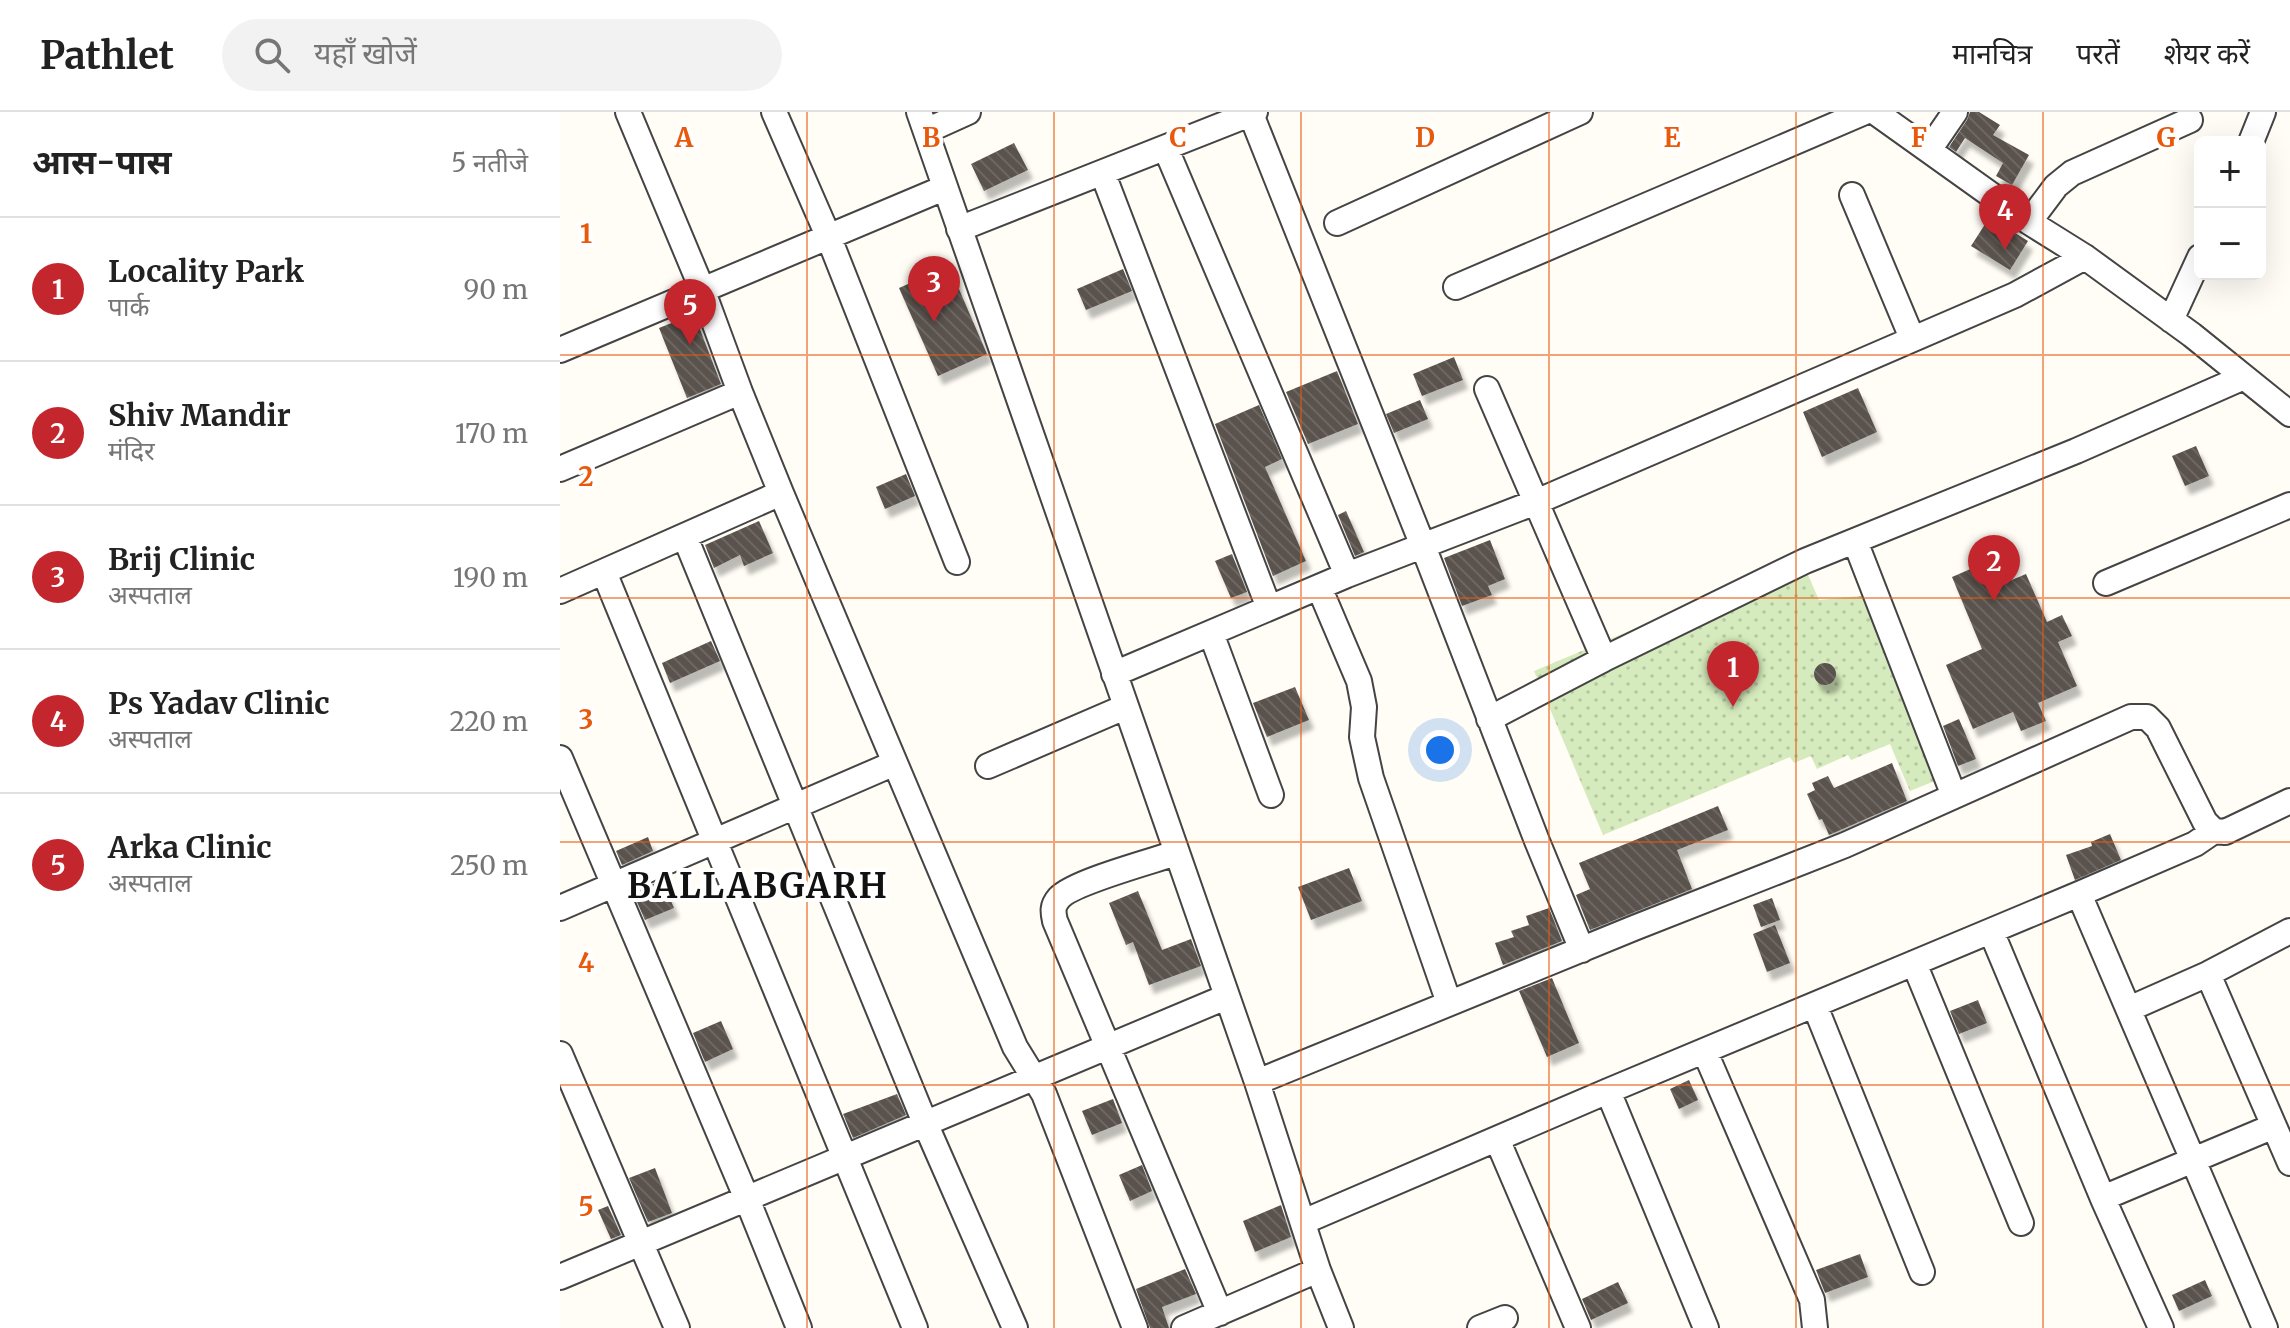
<!DOCTYPE html>
<html lang="hi">
<head>
<meta charset="utf-8">
<style>
	body { margin:0; font-family:Merriweather,"Noto Sans Devanagari",serif; background:#f2f2f2; color:#222 }
	.controls { position:absolute; right:24px; top:24px; display:grid; overflow:hidden; border-radius:12px; box-shadow:0 8px 32px #0002 }
	.controls button { width:72px; height:72px; display:grid; place-items:center; padding:0; border:0; border-bottom:2px solid #e0e0e0; background:#fff; color:#222; font:40px sans-serif }
	.you { position:absolute; left:880px; top:638px; width:28px; height:28px; margin:-20px; border:6px solid #fff; border-radius:50%; background:#1a73e8; box-shadow:0 0 0 12px #1a73e833 }
	.badge { display:grid; place-items:center; width:52px; height:52px; border-radius:50%; background:#c4262e; color:#fff; font-size:26px; font-weight:700 }
	.pin { position:absolute; translate:-50% -66px; filter:drop-shadow(0 2px 4px #0008) }
	.pin::after { content:''; position:absolute; top:42px; width:28px; height:24px; background:inherit; clip-path:polygon(0 0,100% 0,50% 100%) }
	.list { margin:0; padding:0; list-style:none }
	h2 { display:flex; justify-content:space-between; align-items:center; height:104px; margin:0; padding:0 32px; font-size:34px }
	h2 small { font-size:26px; font-weight:400; color:#767676 }
	.list li { display:grid; grid-template-columns:52px 1fr auto; gap:24px; align-items:center; box-sizing:border-box; height:144px; padding:0 32px; border-top:2px solid #e0e0e0 }
	.list b { display:block; font-size:30px; white-space:nowrap }
	.list p { margin:0; font-size:26px; white-space:nowrap; color:#767676 }
	.list em { font-size:26px; font-style:normal; color:#767676 }
	.icon { flex:none; width:44px; height:44px; fill:none; stroke:currentColor; stroke-width:2; stroke-linecap:round; stroke-linejoin:round }
	.map { position:relative; flex:none; width:1730px; height:1216px; overflow:hidden }
	header { display:flex; align-items:center; gap:48px; box-sizing:border-box; height:112px; padding:0 40px; background:#fff; border-bottom:2px solid #e0e0e0 }
	header strong { font-size:38px }
	nav { display:flex; gap:44px; margin-inline-start:auto; font-size:28px }
	.search { width:560px; height:72px; background:#f2f2f2; display:flex; align-items:center; gap:20px; box-sizing:border-box; padding:0 28px; border-radius:44px; color:#767676; font-size:30px }
	main { display:flex }
	aside { flex:1; background:#fff }
	.map>svg:first-child { display:block }
	.park { fill:url(#park-dots) }
	.building { fill:url(#building-back-hatch); filter:url(#shadow) }
	.lines { fill:none; stroke-linecap:round; stroke-linejoin:round }
	.street-casing { stroke:#444; stroke-width:28 }
	.street { stroke:#fff; stroke-width:24 }
	.grid { fill:none; stroke:#e8590c; stroke-width:2; stroke-opacity:0.55 }
	.labels { text-anchor:middle; dominant-baseline:central; stroke-width:8; stroke-linejoin:round; paint-order:stroke }
	.district-label { font-size:34px; font-weight:bold; letter-spacing:2px; fill:#111; stroke:#fff }
	.grid-label { font-size:26px; text-anchor:middle; font-weight:bold; fill:#e8590c; stroke:#fff; stroke-width:8; stroke-linejoin:round; paint-order:stroke }
</style>
</head>
<body>
<header>
<strong>Pathlet</strong>
<div class="search"><svg class="icon" aria-label="search" viewBox="0 0 24 24"><circle cx="10" cy="10" r="6"/><path d="M15 15l6 6"/></svg>यहाँ खोजें</div>
<nav><a>मानचित्र</a><a>परतें</a><a>शेयर करें</a></nav>
</header>
<main>
<aside>
<h2>आस-पास<small>5 नतीजे</small></h2>
<ul class="list">
<li><span class="badge">1</span><div><b>Locality Park</b><p>पार्क</p></div><em>90 m</em></li>
<li><span class="badge">2</span><div><b>Shiv Mandir</b><p>मंदिर</p></div><em>170 m</em></li>
<li><span class="badge">3</span><div><b>Brij Clinic</b><p>अस्पताल</p></div><em>190 m</em></li>
<li><span class="badge">4</span><div><b>Ps Yadav Clinic</b><p>अस्पताल</p></div><em>220 m</em></li>
<li><span class="badge">5</span><div><b>Arka Clinic</b><p>अस्पताल</p></div><em>250 m</em></li>
</ul>
</aside>
<div class="map">
<svg width="1730" height="1216" viewBox="0 0 1730 1216">
	<defs>
		<pattern id="park-dots" width="8" height="8" patternUnits="userSpaceOnUse" patternTransform="scale(2)"><rect width="8" height="8" fill="#d5ebbd"/><path d="M2 2h.1M6 6h.1" fill="none" stroke="#b6c8a1" stroke-width="1.8" stroke-linecap="round"/></pattern>
		<pattern id="building-back-hatch" width="6" height="6" patternUnits="userSpaceOnUse" patternTransform="scale(2)"><rect width="6" height="6" fill="#5a524d"/><path d="M-1 5l2 2M0 0l6 6M5-1l2 2" fill="none" stroke="#6d6662"/></pattern>
		<filter id="shadow"><feDropShadow dx="5" dy="9" stdDeviation="2" flood-color="#0004"/></filter>
	</defs>
	<rect width="100%" height="100%" fill="#fffdf5"/>
	<!-- park -->
	<path class="park" d="M 1241,447 L 1259,488 L 1310,483 L 1387,664 L 1350,679 L 1330,632 L 1291,648 L 1288,643 L 1257,657 L 1251,644 L 1234,651 L 1230,645 L 1043,723 L 974,559 Z"/>
	<!-- building -->
	<path class="building" d="M 1410,0 L 1419,0 L 1440,13 L 1433,23 L 1469,43 L 1452,73 L 1436,64 L 1443,51 L 1405,26 L 1396,40 L 1389,35 L 1407,8 Z
		M 454,31 L 468,58 L 424,79 L 411,52 Z
		M 1434,104 L 1448,114 L 1447,116 L 1468,129 L 1450,158 L 1411,134 L 1429,106 L 1432,107 Z
		M 389,154 L 427,242 L 378,264 L 339,176 Z
		M 563,157 L 572,179 L 526,198 L 517,177 Z
		M 134,202 L 161,272 L 127,286 L 99,216 Z
		M 894,245 L 903,268 L 862,284 L 853,262 Z
		M 777,259 L 798,312 L 748,332 L 726,280 Z
		M 1298,276 L 1317,320 L 1262,345 L 1243,300 Z
		M 860,288 L 868,307 L 834,321 L 826,302 Z
		M 699,293 L 722,347 L 705,355 L 746,449 L 713,464 L 655,312 Z
		M 1636,334 L 1649,364 L 1625,374 L 1612,344 Z
		M 346,362 L 355,384 L 325,397 L 316,375 Z
		M 786,399 L 804,440 L 795,444 L 778,403 Z
		M 199,409 L 213,441 L 184,454 L 180,443 L 154,456 L 145,433 Z
		M 930,428 L 945,467 L 928,474 L 932,483 L 902,494 L 884,446 Z
		M 672,442 L 687,480 L 671,486 L 655,449 Z
		M 1436,446 L 1447,470 L 1466,462 L 1487,510 L 1502,503 L 1512,524 L 1498,530 L 1517,574 L 1478,591 L 1486,609 L 1461,619 L 1453,600 L 1413,617 L 1386,553 L 1422,537 L 1392,465 Z
		M 151,529 L 160,549 L 110,571 L 102,551 Z
		M1254 562a11 11 0 1 1 22 0a11 11 0 1 1-22 0Z
		M 735,575 L 749,608 L 707,625 L 693,591 Z
		M 1399,607 L 1416,647 L 1398,654 L 1383,614 Z
		M 1332,651 L 1347,689 L 1269,723 L 1262,707 L 1259,708 L 1247,682 L 1255,678 L 1252,671 L 1268,664 L 1274,676 Z
		M 1158,694 L 1168,718 L 1117,738 L 1132,777 L 1030,818 L 1016,783 L 1030,777 L 1019,751 Z
		M 1550,722 L 1561,748 L 1515,768 L 1506,743 L 1532,734 L 1531,730 Z
		M 88,725 L 93,739 L 62,753 L 56,739 Z
		M 789,756 L 802,789 L 751,808 L 738,775 Z
		M 102,768 L 114,796 L 85,808 L 73,781 Z
		M 578,779 L 602,838 L 631,827 L 641,854 L 589,873 L 573,830 L 566,833 L 549,791 Z
		M 1212,786 L 1220,808 L 1201,815 L 1193,793 Z
		M 989,796 L 1002,829 L 943,853 L 935,831 L 954,825 L 951,819 L 969,813 L 966,804 Z
		M 1215,813 L 1230,851 L 1207,860 L 1193,822 Z
		M 992,866 L 1019,931 L 987,945 L 959,879 Z
		M 1418,888 L 1427,911 L 1399,922 L 1390,899 Z
		M 161,909 L 173,937 L 145,950 L 133,921 Z
		M 1129,968 L 1138,988 L 1119,997 L 1110,977 Z
		M 337,982 L 346,1003 L 293,1026 L 283,1002 Z
		M 553,987 L 562,1011 L 532,1023 L 522,999 Z
		M 582,1053 L 592,1079 L 570,1089 L 559,1063 Z
		M 95,1056 L 112,1101 L 88,1110 L 69,1066 Z
		M 721,1093 L 731,1125 L 695,1140 L 683,1109 Z
		M 48,1094 L 61,1123 L 51,1127 L 38,1098 Z
		M 1300,1142 L 1308,1165 L 1265,1181 L 1256,1158 Z
		M 625,1157 L 636,1182 L 602,1195 L 609,1216 L 590,1216 L 576,1177 Z
		M 1645,1168 L 1652,1184 L 1619,1199 L 1612,1183 Z
		M 1058,1170 L 1068,1191 L 1031,1208 L 1022,1187 Z"/>
	<g class="lines">
		<defs>
			<path id="street" d="M 68,0 L 142,177 L 180,280 L 221,381 L 455,935 L 484,982 L 575,1216
				M 214,0 L 269,126 L 397,450
				M 359,0 L 697,970 L 758,1158 L 781,1216
				M 1315,0 L 1469,110 L 1525,145 L 1632,223 L 1730,302
				M 691,2 L 863,434 L 977,729 L 1022,838
				M 366,19 L 408,0
				M 1691,30 L 1703,0
				M 606,37 L 787,463
				M 1369,38 L 1395,0
				M 543,62 L 709,496
				M 1292,83 L 1352,226
				M 1469,110 L 1496,74 L 1512,61 L 1630,8
				M 777,111 L 1020,0
				M 399,117 L 695,0
				M 896,175 L 1305,0
				M 1611,208 L 1640,145
				M 0,238 L 384,76
				M 927,277 L 1044,547
				M 0,357 L 180,280
				M 125,425 L 365,1011 L 455,1216
				M 1295,429 L 1394,684
				M 44,460 L 355,1216
				M 1546,471 L 1730,393
				M 759,475 L 799,569 L 804,595 L 802,625 L 811,666 L 889,891
				M 0,479 L 221,381
				M 651,521 L 711,683
				M 554,562 L 787,463 L 976,390 L 1455,183 L 1525,145
				M 929,607 L 1044,547 L 1245,449 L 1516,339 L 1684,265
				M 0,646 L 187,1087 L 239,1216
				M 428,654 L 565,595
				M 616,741 C 593,749 513,770 499,786 C 492,794 493,800 495,809 L 660,1201
				M 1519,782 L 1705,1216
				M 0,796 L 335,651
				M 1431,819 L 1544,1089 L 1601,1216
				M 1354,851 L 1461,1111
				M 1648,862 L 1730,1051
				M 1255,894 L 1362,1160
				M 1569,897 L 1648,862 L 1730,819
				M 1145,940 L 1252,1188 L 1255,1216
				M 0,942 L 117,1216
				M 697,970 L 1074,816 L 1285,733 L 1571,605 L 1587,605 L 1598,616 L 1645,710 L 1654,719 L 1665,720 L 1730,689
				M 1048,979 L 1146,1216
				M 937,1027 L 1018,1216
				M 1543,1086 L 1714,1014
				M 743,1110 L 1048,979 L 1519,782 L 1635,732 L 1654,719
				M 0,1165 L 666,885
				M 624,1216 L 758,1158
				M 920,1216 L 945,1206"/>
		</defs>
		<!-- street casing -->
		<use href="#street" class="street-casing"/>
		<!-- street -->
		<use href="#street" class="street"/>
	</g>
	<!-- grid -->
	<path class="grid" d="M 247,0 L 247,1216M 494,0 L 494,1216M 741,0 L 741,1216M 989,0 L 989,1216M 1236,0 L 1236,1216M 1483,0 L 1483,1216M 0,243 L 1730,243M 0,486 L 1730,486M 0,730 L 1730,730M 0,973 L 1730,973"/>
	<g class="labels">
		<!-- district labels -->
		<g class="district-label">
			<text x="198" y="774">BALLABGARH</text>
		</g>
	</g>
	<g class="grid-label">
		<text x="124" y="35">A</text>
		<text x="371" y="35">B</text>
		<text x="618" y="35">C</text>
		<text x="865" y="35">D</text>
		<text x="1112" y="35">E</text>
		<text x="1359" y="35">F</text>
		<text x="1606" y="35">G</text>
		<text x="26" y="131">1</text>
		<text x="26" y="374">2</text>
		<text x="26" y="617">3</text>
		<text x="26" y="860">4</text>
		<text x="26" y="1104">5</text>
	</g>
</svg>
<div class="controls">
<button>+</button>
<button>−</button>
</div>
<div class="you"></div>
<div class="pin badge" style="left:1173px;top:595px">1</div>
<div class="pin badge" style="left:1434px;top:489px">2</div>
<div class="pin badge" style="left:374px;top:210px">3</div>
<div class="pin badge" style="left:1445px;top:138px">4</div>
<div class="pin badge" style="left:130px;top:233px">5</div>
</div>
</main>
</body>
</html>
